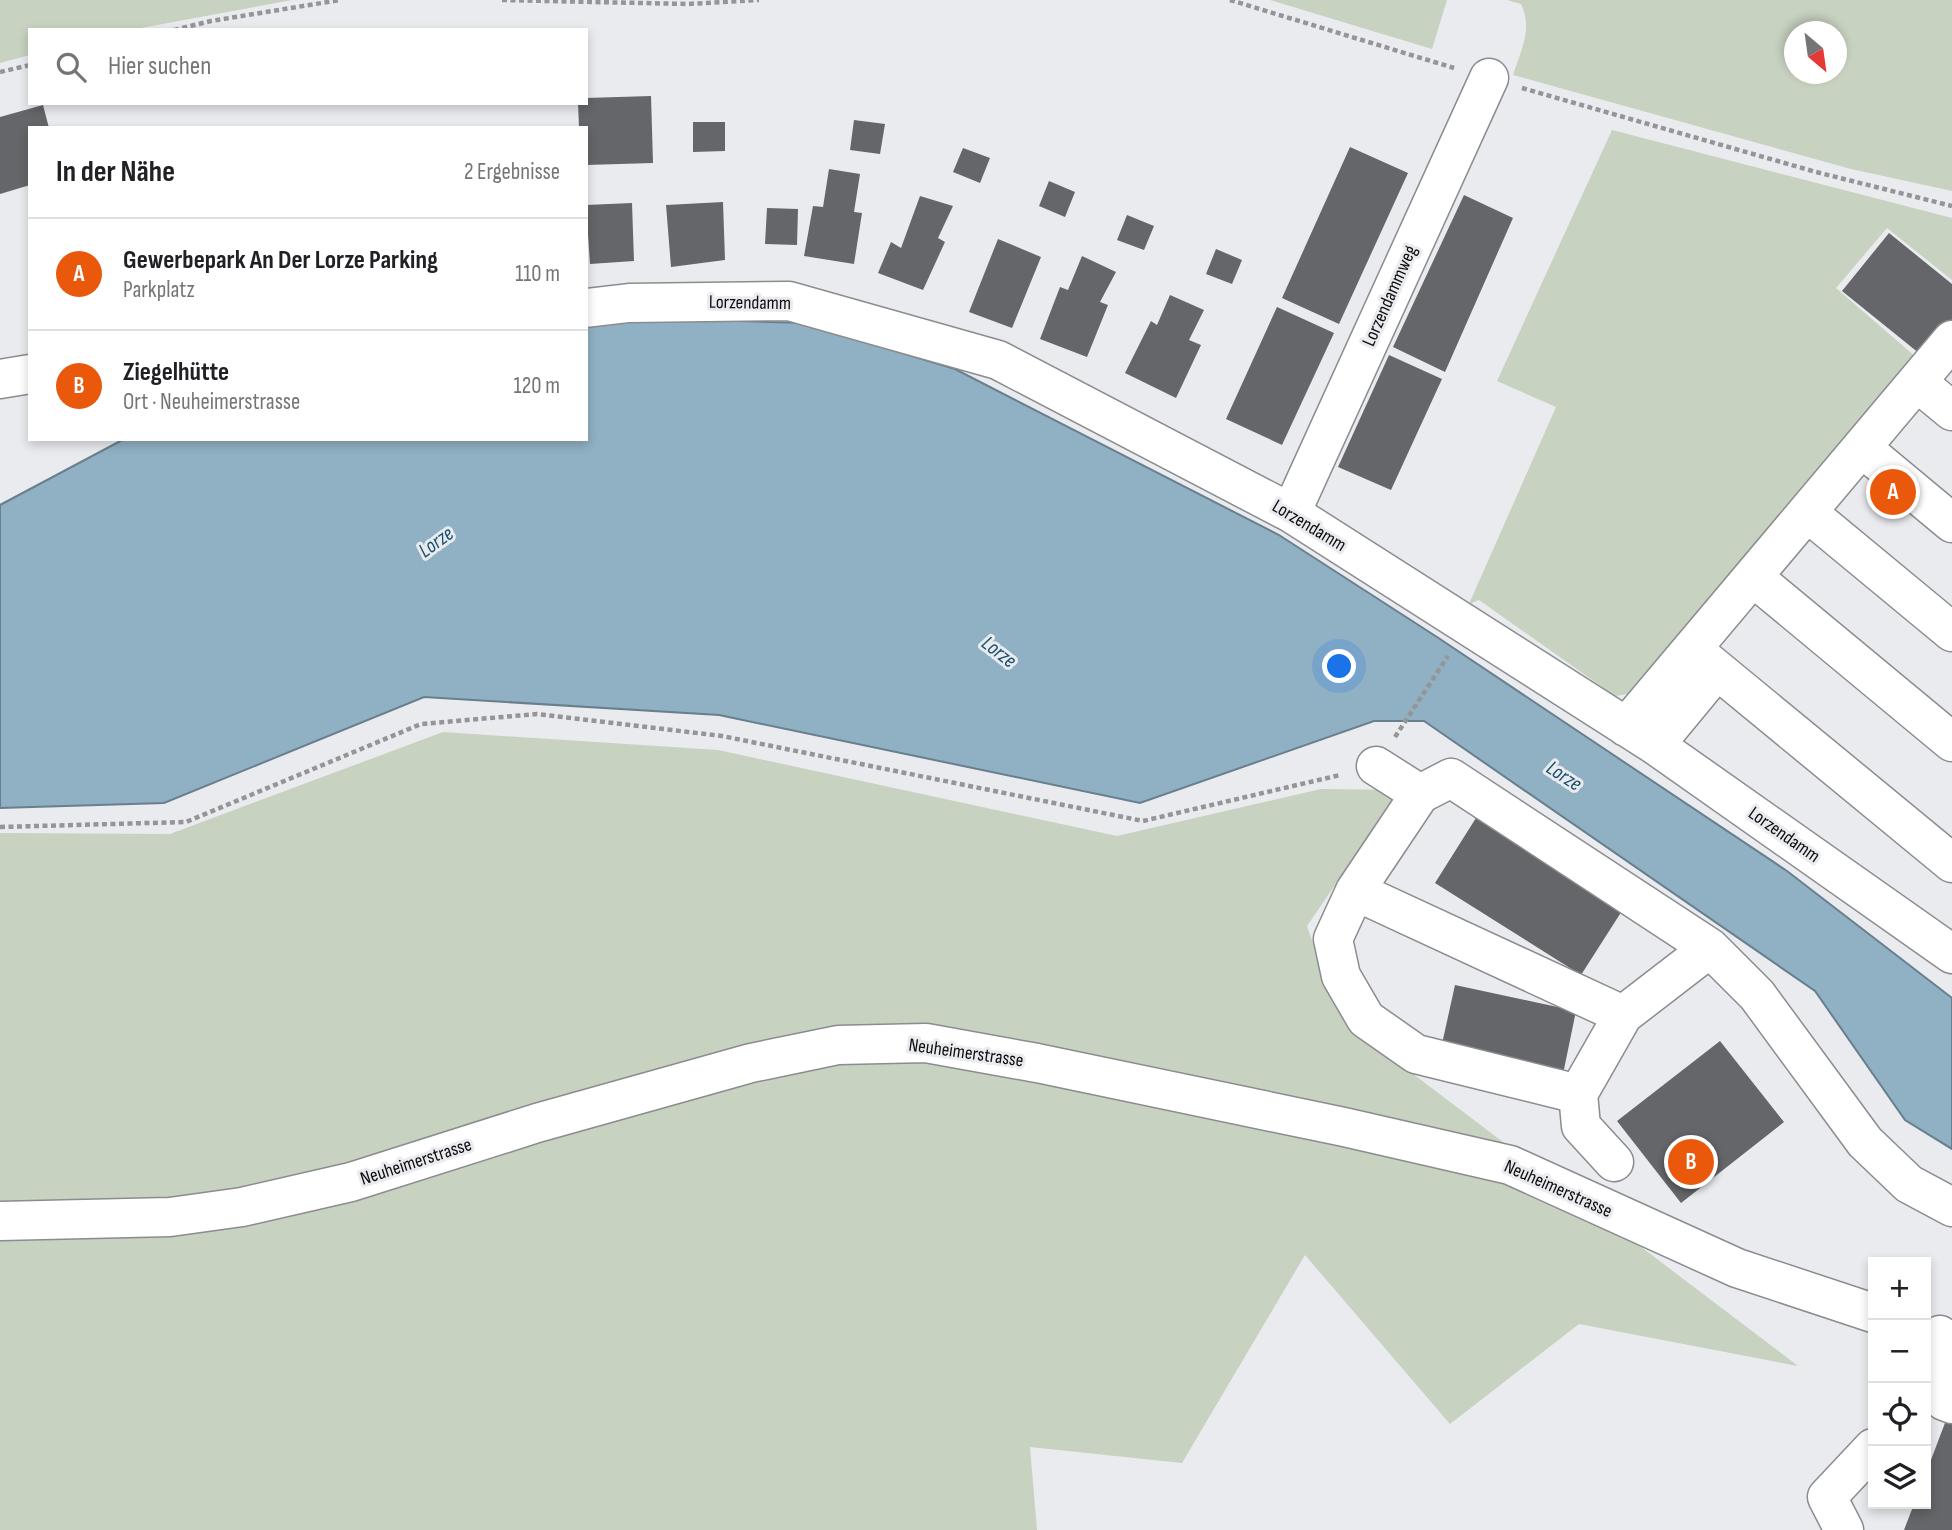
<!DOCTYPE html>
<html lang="de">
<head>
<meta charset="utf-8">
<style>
	body { margin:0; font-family:"Sofia Sans Condensed",sans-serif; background:#f2f2f2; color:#202124 }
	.controls { position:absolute; right:21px; bottom:21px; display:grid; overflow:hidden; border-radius:0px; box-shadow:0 4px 10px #0003 }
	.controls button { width:63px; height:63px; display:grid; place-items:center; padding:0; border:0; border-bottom:2px solid #e0e0e0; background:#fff; color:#202124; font:35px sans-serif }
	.compass { position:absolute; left:1784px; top:21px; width:63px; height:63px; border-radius:50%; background:#fff; box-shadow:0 4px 10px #0003; rotate:151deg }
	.you { position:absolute; left:1340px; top:667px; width:24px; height:24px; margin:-18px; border:5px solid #fff; border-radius:50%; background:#1a73e8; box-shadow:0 0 0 10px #1a73e833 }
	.badge { display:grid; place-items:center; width:46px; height:46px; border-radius:50%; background:#ea580c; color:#fff; font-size:23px; font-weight:700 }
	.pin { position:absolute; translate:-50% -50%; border:4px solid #fff; box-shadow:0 2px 7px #0006 }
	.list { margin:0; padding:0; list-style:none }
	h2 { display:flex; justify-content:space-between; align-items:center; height:91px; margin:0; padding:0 28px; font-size:30px }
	h2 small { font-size:23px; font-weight:400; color:#757577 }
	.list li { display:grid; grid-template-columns:46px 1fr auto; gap:21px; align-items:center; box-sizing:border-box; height:112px; padding:0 28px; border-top:2px solid #e0e0e0 }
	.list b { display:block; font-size:26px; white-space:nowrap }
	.list p { margin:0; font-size:23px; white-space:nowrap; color:#757577 }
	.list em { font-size:23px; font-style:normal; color:#757577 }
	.icon { flex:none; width:38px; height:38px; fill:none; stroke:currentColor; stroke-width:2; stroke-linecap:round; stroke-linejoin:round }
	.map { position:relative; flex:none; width:1952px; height:1530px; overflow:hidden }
	.search { position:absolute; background:#fff; box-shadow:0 4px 10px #0003; left:28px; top:28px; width:560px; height:77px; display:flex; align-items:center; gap:18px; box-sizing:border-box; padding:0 24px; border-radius:0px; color:#757577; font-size:26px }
	.panel { position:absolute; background:#fff; box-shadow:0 4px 10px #0003; left:28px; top:126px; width:560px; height:315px; border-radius:0px }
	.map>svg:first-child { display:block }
	.green { fill:#c7d2c0; fill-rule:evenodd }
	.water { fill:#90b0c3; stroke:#697f8d; stroke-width:2 }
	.building { fill:#656669 }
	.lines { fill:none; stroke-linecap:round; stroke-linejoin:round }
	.minor-casing { stroke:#8a8c8f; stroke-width:41 }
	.path { stroke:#949597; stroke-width:4.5; stroke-dasharray:5 3.5; stroke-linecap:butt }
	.minor { stroke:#fff; stroke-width:38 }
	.labels { text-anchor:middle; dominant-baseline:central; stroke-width:6; stroke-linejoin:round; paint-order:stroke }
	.street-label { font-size:19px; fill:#0d0d0e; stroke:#eaebef }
	.water-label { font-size:21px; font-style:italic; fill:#19526f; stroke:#eaebef }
</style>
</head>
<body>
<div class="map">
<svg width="1952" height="1530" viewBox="0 0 1952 1530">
	<rect width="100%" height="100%" fill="#eaebef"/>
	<!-- green -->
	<path class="green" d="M 0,0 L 292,0 L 130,30 L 30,30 L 30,55 L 0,63 Z
		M 1270,0 L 1447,0 L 1432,49 Z
		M 1507,0 L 1952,0 L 1952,191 L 1851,169 L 1513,75 C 1521,50 1533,29 1521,4 ZM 1794,32 L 1836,32 L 1836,74 L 1794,74 Z
		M 1612,130 L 1952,218 L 1952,280 L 1887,228 L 1836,288 L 1917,358 L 1635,699 L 1628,694 L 1615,696 L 1479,600 L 1469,604 L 1556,407 L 1497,381 Z
		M 443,732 L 718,750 L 1117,836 L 1321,789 L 1400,790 L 1307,926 L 1326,981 L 1371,1042 L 1798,1366 L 1579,1324 L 1450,1424 L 1305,1255 L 1182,1463 L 1030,1447 L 1037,1530 L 0,1530 L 0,833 L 170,834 Z"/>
	<!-- water -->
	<path class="water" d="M 639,318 L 803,323 L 955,369 L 1279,535 L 1437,637 L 1787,871 L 1952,998 L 1952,1149 L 1905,1120 L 1815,991 L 1424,721 L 1374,721 L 1140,803 L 719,715 L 424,697 L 164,803 L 0,808 L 0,505 L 124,439 L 586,439 L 586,325 Z"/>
	<!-- building -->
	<path class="building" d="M 651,96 L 653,163 L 586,165 L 586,128 L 579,128 L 578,103 L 586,103 L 586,98 Z
		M 43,105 L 49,128 L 30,128 L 30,185 L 0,194 L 0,117 Z
		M 854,120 L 885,124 L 880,154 L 850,150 Z
		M 693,122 L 725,122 L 725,151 L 693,152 Z
		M 1350,147 L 1408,173 L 1339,324 L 1282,298 Z
		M 963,148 L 990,158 L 980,183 L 953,172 Z
		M 829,169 L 860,174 L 854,212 L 862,213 L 854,264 L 804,256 L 813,206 L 823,207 Z
		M 1049,181 L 1075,192 L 1065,217 L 1039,206 Z
		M 1464,195 L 1513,218 L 1445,372 L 1393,347 Z
		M 920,196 L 953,206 L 938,238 L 945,242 L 923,290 L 878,273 L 891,242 L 901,248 Z
		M 723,202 L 725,260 L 671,267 L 666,205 Z
		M 632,203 L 634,261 L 590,264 L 586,205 Z
		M 767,208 L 798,209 L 797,245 L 765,244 Z
		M 1127,215 L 1154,226 L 1144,250 L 1117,240 Z
		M 1889,233 L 1952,284 L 1952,324 L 1925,358 L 1842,291 Z
		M 998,239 L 1041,257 L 1012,328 L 969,312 Z
		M 1216,249 L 1242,260 L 1232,284 L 1206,274 Z
		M 1082,256 L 1116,272 L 1100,302 L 1108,305 L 1087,357 L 1040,339 L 1060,287 L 1068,290 Z
		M 1170,295 L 1204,310 L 1189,340 L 1201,345 L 1176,398 L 1125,373 L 1151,321 L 1157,325 Z
		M 1277,307 L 1334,333 L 1282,445 L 1226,419 Z
		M 1389,355 L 1442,379 L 1391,490 L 1338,467 Z
		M 1481,810 L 1627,903 L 1581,975 L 1435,883 Z
		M 1455,985 L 1576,1011 L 1562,1079 L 1440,1053 Z
		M 1720,1041 L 1784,1122 L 1681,1203 L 1617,1121 Z
		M 1948,1415 L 1952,1416 L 1952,1530 L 1904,1530 L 1914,1504 L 1926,1504 L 1926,1473 Z"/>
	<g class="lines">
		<defs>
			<path id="minor" d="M 586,308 L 629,303 L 789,301 L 998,360 L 1291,513 L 1655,745 L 1952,954
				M 0,379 L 30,374
				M 1917,382 L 1952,411
				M 1862,448 L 1952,523
				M 1807,512 L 1952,632
				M 1291,513 L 1489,78
				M 1753,577 L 1952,742
				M 1692,649 L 1952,863
				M 1626,727 L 1952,340
				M 1655,745 L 1717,670
				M 1376,766 L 1420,794
				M 1355,891 L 1623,1015
				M 1578,1094 L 1416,1054 L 1366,1019 L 1341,976 L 1333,939 L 1355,891 L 1420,794 L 1451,778 L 1710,948
				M 1614,1162 L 1581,1126 L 1578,1094 L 1623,1015 L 1710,948 L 1757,995 L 1865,1142 L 1909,1184 L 1952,1207
				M 0,1221 L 170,1217 L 242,1207 L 351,1182 L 537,1123 L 751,1063 L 838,1045 L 926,1043 L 1037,1063 L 1344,1127 L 1510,1165 L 1737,1268 L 1873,1313
				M 1952,1365 L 1944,1401 L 1952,1404
				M 1926,1378 L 1940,1335
				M 1844,1530 L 1827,1497 L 1873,1448"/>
		</defs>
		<!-- minor casing -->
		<use href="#minor" class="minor-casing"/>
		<!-- path -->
		<path class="path" d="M 502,0 L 687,4 L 759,0
			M 1230,0 L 1454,68
			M 174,30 L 211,21 L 340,0
			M 0,72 L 30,65
			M 1522,88 L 1816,172 L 1952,206
			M 1395,737 L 1448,656
			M 0,827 L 186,822 L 421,724 L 537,714 L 722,736 L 1143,821 L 1340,775"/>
		<!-- minor -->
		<use href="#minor" class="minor"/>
	</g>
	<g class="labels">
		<!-- street labels -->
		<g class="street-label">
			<text transform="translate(1390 296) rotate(-66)">Lorzendammweg</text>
			<text transform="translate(750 303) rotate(1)">Lorzendamm</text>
			<text transform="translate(1309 526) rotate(31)">Lorzendamm</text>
			<text transform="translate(1784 835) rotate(35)">Lorzendamm</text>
			<text transform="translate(966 1053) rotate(8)">Neuheimerstrasse</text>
			<text transform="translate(416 1162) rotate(-18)">Neuheimerstrasse</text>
			<text transform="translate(1558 1189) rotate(24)">Neuheimerstrasse</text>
		</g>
		<!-- water labels -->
		<g class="water-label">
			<text transform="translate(436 542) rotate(-36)">Lorze</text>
			<text transform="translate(999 652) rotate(38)">Lorze</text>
			<text transform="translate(1564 776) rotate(33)">Lorze</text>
		</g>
	</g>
</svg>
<div class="controls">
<button>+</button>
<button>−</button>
<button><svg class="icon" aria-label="locate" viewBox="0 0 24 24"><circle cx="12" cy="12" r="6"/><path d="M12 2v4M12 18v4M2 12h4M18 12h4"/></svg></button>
<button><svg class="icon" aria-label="layers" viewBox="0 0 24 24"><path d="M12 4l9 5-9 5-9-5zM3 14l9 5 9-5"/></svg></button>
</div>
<svg class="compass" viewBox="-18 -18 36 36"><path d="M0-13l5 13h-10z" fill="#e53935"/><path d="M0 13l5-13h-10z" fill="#757577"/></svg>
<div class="you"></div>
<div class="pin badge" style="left:1893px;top:492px">A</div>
<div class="pin badge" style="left:1691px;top:1162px">B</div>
<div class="search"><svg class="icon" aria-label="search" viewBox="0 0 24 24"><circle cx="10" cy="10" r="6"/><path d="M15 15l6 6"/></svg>Hier suchen</div>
<section class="panel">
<h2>In der Nähe<small>2 Ergebnisse</small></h2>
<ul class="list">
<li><span class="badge">A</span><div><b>Gewerbepark An Der Lorze Parking</b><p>Parkplatz</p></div><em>110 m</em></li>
<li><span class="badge">B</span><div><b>Ziegelhütte</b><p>Ort · Neuheimerstrasse</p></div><em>120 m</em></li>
</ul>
</section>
</div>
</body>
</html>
